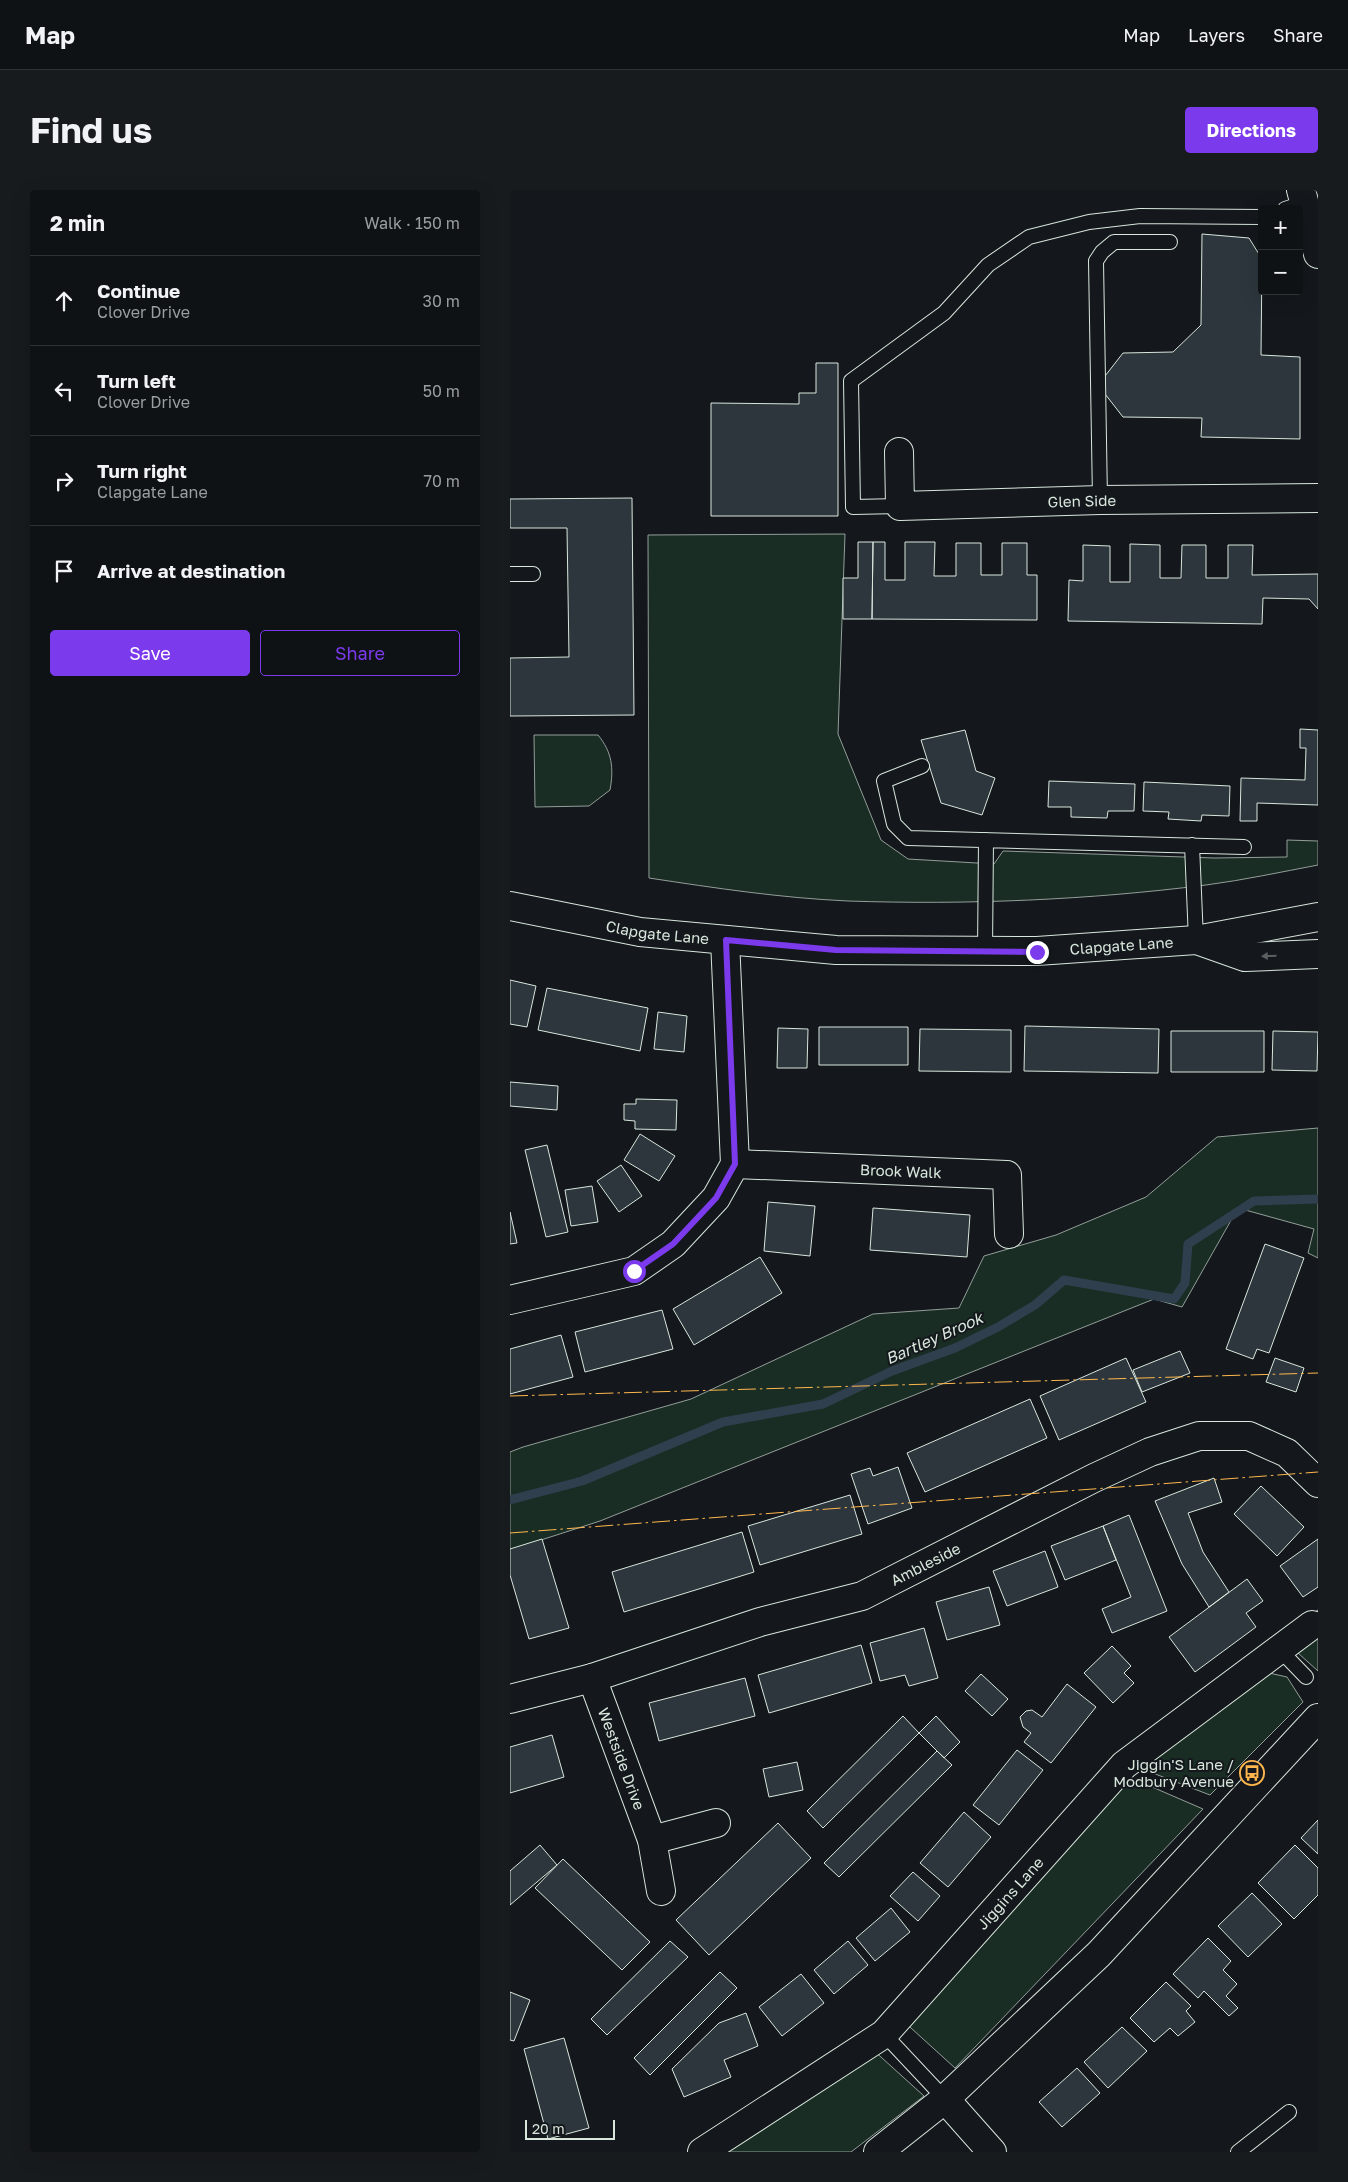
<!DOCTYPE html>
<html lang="en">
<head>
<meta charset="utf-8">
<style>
	body { margin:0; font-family:"Golos Text",sans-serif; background:#181b1e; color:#f1f3f6 }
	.controls { position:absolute; right:15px; top:15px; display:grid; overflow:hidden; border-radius:5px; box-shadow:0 5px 20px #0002 }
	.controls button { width:45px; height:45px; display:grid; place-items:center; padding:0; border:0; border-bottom:1px solid #2f3234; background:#0f1215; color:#f1f3f6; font:25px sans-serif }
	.scale { position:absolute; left:15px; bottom:12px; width:90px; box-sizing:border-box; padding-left:5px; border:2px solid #d8e6dc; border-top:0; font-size:14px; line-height:18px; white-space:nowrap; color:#d8e6dc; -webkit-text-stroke:4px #14181c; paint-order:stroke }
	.stop { position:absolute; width:15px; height:15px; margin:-11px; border:4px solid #7c3aed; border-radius:50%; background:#fff }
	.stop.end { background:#7c3aed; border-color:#fff; box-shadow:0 1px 5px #0008 }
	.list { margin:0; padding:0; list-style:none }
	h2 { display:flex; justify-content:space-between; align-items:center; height:65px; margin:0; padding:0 20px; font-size:21px }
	h2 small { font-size:16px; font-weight:400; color:#9b9ea0 }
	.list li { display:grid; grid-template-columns:32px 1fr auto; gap:15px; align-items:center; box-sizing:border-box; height:90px; padding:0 20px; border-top:1px solid #2f3234 }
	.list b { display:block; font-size:19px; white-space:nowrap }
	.list p { margin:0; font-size:16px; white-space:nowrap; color:#9b9ea0 }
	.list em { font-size:16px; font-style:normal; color:#9b9ea0 }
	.actions { display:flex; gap:10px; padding:15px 20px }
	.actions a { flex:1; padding:11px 0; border:1px solid #7c3aed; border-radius:5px; text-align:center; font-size:18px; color:#7c3aed }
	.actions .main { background:#7c3aed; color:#fff }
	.icon { flex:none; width:28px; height:28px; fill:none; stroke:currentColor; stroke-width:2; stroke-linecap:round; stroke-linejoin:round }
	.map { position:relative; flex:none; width:808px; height:1962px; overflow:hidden; border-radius:5px }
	header { display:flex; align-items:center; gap:30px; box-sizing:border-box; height:70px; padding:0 25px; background:#0f1215; border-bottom:1px solid #2f3234 }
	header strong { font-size:24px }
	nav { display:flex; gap:28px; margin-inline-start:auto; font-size:18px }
	.intro { display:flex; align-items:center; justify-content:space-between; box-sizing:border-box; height:120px; padding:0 30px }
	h1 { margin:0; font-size:35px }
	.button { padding:12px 22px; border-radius:5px; background:#7c3aed; color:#fff; font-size:18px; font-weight:700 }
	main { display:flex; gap:30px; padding:0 30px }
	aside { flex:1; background:#0f1215; border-radius:5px; box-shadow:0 5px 20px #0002 }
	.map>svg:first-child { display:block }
	.green { fill:#1a2d24; stroke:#939e99 }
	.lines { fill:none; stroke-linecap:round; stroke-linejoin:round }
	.stream { stroke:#2f3f4d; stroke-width:9 }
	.building { fill:#2c363c; stroke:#d8e6dc }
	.lane-casing { stroke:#d8e6dc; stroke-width:16 }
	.street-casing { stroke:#d8e6dc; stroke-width:30 }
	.secondary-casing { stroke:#d8e6dc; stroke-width:30 }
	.lane { stroke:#14181c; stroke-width:14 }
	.street { stroke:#14181c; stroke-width:28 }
	.secondary { stroke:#14181c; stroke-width:28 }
	.power { stroke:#ffb74d; stroke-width:1; stroke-dasharray:18 4 2.5 4; stroke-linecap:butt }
	.oneway { fill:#59605f }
	.route { stroke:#7c3aed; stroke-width:6 }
	.labels { text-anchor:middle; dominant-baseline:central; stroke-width:4; stroke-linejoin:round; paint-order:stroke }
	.street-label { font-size:15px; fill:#d8e6dc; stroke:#14181c }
	.poi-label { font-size:15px; fill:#d8e6dc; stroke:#14181c; text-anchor:end }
	.water-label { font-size:16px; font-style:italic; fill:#d8e6dc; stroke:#14181c }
</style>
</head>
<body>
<header>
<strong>Map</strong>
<nav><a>Map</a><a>Layers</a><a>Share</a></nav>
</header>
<div class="intro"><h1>Find us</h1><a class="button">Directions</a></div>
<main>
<aside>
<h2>2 min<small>Walk · 150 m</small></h2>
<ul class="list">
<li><svg class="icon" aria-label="ahead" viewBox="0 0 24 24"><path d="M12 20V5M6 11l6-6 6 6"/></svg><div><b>Continue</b><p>Clover Drive</p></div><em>30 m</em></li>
<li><svg class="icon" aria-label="left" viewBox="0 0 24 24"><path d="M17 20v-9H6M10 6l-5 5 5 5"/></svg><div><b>Turn left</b><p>Clover Drive</p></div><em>50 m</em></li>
<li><svg class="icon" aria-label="right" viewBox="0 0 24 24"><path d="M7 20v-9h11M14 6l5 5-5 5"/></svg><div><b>Turn right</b><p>Clapgate Lane</p></div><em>70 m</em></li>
<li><svg class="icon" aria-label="arrive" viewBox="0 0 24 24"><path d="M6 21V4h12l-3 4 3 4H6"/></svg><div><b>Arrive at destination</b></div></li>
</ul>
<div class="actions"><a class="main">Save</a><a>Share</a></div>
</aside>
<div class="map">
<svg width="808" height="1962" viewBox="0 0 808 1962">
	<rect width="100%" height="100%" fill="#14181c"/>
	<!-- green -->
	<path class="green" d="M 335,344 L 328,544 L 371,650 L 398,669 L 484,674 L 493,661 L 704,668 L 777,667 L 777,650 L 808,651 L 808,675 C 771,682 734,690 696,695 C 578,710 457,715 338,711 C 271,708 205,698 139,688 L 138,345 Z
		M 24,545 L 88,545 C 102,562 104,578 100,600 L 79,616 L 25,617 Z
		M 808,938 L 808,1068 L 798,1063 L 804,1039 L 728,1018 L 672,1117 L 644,1109 L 90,1331 L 0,1360 L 0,1262 L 13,1257 L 181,1209 L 363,1124 L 449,1118 L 474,1066 L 546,1045 L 636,1007 L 707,947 Z
		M 808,1420 L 808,1481 L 768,1445 Z
		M 750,1481 L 777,1487 L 793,1512 L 700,1605 L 627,1577 Z
		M 619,1587 L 693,1619 L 445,1878 L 390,1828 Z
		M 361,1858 L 414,1906 L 341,1962 L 213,1962 Z"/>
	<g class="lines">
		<!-- stream -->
		<path class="stream" d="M 0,1310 L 72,1291 L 213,1232 L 313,1214 L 382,1181 L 445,1158 L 488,1137 L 525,1115 L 554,1090 L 664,1109 L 675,1093 L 678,1054 L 744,1011 L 808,1009"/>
	</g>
	<!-- building -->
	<path class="building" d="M 692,44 L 739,48 L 752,69 L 751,165 L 790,167 L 790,249 L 691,247 L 692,228 L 613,227 L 588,195 L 613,163 L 663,162 L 691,135 Z
		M 306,173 L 328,173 L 328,326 L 201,326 L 201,213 L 289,214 L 289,203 L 306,203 Z
		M 122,308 L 124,525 L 0,526 L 0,468 L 59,467 L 57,338 L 0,338 L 0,309 Z
		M 348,352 L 363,352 L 362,429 L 333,429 L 333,388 L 348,388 Z
		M 363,352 L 375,352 L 375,390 L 395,390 L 395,352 L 425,352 L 424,386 L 446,386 L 446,353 L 471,353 L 471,385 L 492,385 L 492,353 L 517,353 L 517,385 L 527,385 L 527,430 L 362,429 Z
		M 620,354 L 650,355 L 650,388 L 671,388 L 672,355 L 696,355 L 696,388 L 718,388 L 718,355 L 743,355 L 742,385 L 808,384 L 808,419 L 799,409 L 753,408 L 752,434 L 558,431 L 559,390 L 573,391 L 573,355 L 600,356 L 600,392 L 620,392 Z
		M 790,539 L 808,540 L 808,615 L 747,613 L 747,631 L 730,631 L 731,588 L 795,590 L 796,558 L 790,558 Z
		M 455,540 L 466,581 L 485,588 L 472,625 L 431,613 L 411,550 Z
		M 539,591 L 625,594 L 624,621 L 598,621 L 597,628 L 561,627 L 561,617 L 538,617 Z
		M 634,592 L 720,596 L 719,626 L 692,625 L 691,631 L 658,629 L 659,622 L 633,621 Z
		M 0,790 L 26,796 L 17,837 L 0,834 Z
		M 37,798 L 138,818 L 130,861 L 28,840 Z
		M 148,822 L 177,826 L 174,862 L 144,859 Z
		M 515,836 L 649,839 L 648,883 L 514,881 Z
		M 309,837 L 398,837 L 398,875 L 309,875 Z
		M 268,838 L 298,839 L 297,878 L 267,878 Z
		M 410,839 L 501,840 L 501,882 L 409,881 Z
		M 661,841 L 754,841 L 754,882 L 661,882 Z
		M 763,841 L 808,842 L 807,881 L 762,880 Z
		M 0,892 L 48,896 L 47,920 L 0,916 Z
		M 126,909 L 167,910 L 166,940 L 125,939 L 125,931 L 114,930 L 114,914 L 126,914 Z
		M 130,944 L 165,966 L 149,991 L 114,970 Z
		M 37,955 L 58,1042 L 36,1047 L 15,960 Z
		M 111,975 L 132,1006 L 109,1022 L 87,991 Z
		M 82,996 L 88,1032 L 61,1036 L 55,1000 Z
		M 258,1012 L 305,1016 L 300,1066 L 254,1061 Z
		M 363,1018 L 460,1025 L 457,1067 L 360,1060 Z
		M 0,1022 L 7,1053 L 0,1054 Z
		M 755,1054 L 794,1068 L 759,1163 L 747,1159 L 743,1169 L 716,1159 Z
		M 250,1067 L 272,1103 L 184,1155 L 163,1119 Z
		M 152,1120 L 163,1159 L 75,1182 L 65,1142 Z
		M 51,1145 L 63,1187 L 0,1204 L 0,1159 Z
		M 670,1161 L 680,1183 L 632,1202 L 623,1180 Z
		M 616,1168 L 636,1212 L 549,1250 L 530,1206 Z
		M 765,1168 L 794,1178 L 786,1202 L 756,1192 Z
		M 520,1209 L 537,1248 L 415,1302 L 397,1263 Z
		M 388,1277 L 402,1318 L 358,1334 L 341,1284 L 360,1278 L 363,1286 Z
		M 704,1288 L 712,1312 L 678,1323 L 693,1362 L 719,1402 L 699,1417 L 672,1374 L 645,1311 Z
		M 751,1296 L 794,1337 L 767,1366 L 724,1324 Z
		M 340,1305 L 352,1344 L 250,1375 L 238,1336 Z
		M 619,1325 L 657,1421 L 602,1443 L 592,1419 L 621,1407 L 593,1336 Z
		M 593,1336 L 606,1370 L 555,1390 L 541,1356 Z
		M 232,1342 L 244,1382 L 114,1422 L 102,1382 Z
		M 32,1349 L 59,1438 L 19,1449 L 0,1385 L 0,1359 Z
		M 808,1349 L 808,1397 L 793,1407 L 770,1376 Z
		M 535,1361 L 548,1397 L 497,1416 L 483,1381 Z
		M 737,1389 L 753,1411 L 736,1423 L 746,1437 L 685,1482 L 659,1447 Z
		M 479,1397 L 490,1435 L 437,1450 L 426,1412 Z
		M 414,1438 L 428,1488 L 399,1496 L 395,1485 L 370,1491 L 360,1453 Z
		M 351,1455 L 362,1493 L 259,1523 L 248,1485 Z
		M 602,1456 L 621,1476 L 614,1483 L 624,1493 L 603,1513 L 574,1483 Z
		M 471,1484 L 498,1509 L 482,1526 L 455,1501 Z
		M 235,1488 L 245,1526 L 149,1551 L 139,1513 Z
		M 557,1494 L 586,1517 L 541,1573 L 514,1552 L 521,1543 L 513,1537 L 510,1527 L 516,1521 L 522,1520 L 532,1527 Z
		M 393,1526 L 409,1543 L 313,1638 L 297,1621 Z
		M 426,1526 L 450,1552 L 434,1568 L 409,1543 Z
		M 42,1545 L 54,1587 L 0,1603 L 0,1557 Z
		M 507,1560 L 533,1580 L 489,1635 L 463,1615 Z
		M 427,1561 L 442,1575 L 329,1687 L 314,1673 Z
		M 287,1572 L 293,1600 L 259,1607 L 253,1579 Z
		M 454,1622 L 481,1647 L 438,1697 L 410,1673 Z
		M 808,1630 L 808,1664 L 791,1648 Z
		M 268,1633 L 301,1668 L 199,1765 L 166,1730 Z
		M 30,1655 L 47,1675 L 0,1715 L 0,1681 Z
		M 785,1655 L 808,1678 L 808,1705 L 784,1729 L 748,1693 Z
		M 53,1669 L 140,1752 L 112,1780 L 25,1698 Z
		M 403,1682 L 430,1706 L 408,1731 L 380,1706 Z
		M 742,1703 L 772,1734 L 738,1767 L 708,1736 Z
		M 381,1718 L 400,1742 L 365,1771 L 346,1748 Z
		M 698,1748 L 721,1771 L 713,1780 L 727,1794 L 716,1806 L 728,1818 L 719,1826 L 694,1801 L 688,1808 L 663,1784 Z
		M 160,1751 L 178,1767 L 97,1845 L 81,1829 Z
		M 338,1751 L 358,1775 L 324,1804 L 304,1780 Z
		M 210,1782 L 227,1798 L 140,1885 L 124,1868 Z
		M 291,1784 L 314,1813 L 272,1846 L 249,1817 Z
		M 656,1792 L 681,1816 L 676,1821 L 685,1832 L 668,1846 L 660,1838 L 644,1852 L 620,1828 Z
		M 0,1802 L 20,1810 L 4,1851 L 0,1850 Z
		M 236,1823 L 248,1856 L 214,1870 L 221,1887 L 174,1907 L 162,1879 L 209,1833 Z
		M 612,1837 L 637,1861 L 598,1898 L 574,1872 Z
		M 54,1848 L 79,1938 L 38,1949 L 14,1859 Z
		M 567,1878 L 590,1903 L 552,1937 L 529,1912 Z"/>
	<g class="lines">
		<defs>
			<path id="lane" d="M 775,19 L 793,13
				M 590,310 L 586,71 L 592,62 L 604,52 L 660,52
				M 390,316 L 343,317 L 341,191 L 434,123 L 478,75 L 519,47 L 579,32 L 630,26 L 752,27
				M 0,384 L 23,384
				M 412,576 L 374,591 L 384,634 L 398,648 L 734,657
				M 682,655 L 686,750
				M 475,761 L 476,650
				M 770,1460 L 796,1487
				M 374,1844 L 435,1909
				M 728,1962 L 779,1922"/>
			<g id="street">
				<path d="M 791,0 L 808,64"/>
				<path id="s1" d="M 389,262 L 390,316 L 590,310 L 808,308"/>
				<path id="s2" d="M 225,974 L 497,985 L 499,1044"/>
				<path d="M 0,1110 L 124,1081 L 163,1054 L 206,1008 L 225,974 L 215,750"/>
				<path id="s3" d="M 82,1488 L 142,1650 L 151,1701"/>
				<path id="s4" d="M 0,1509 L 82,1488 L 250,1432 L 352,1406 L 584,1288 L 640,1262 L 689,1246 L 739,1246 L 777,1263 L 808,1293"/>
				<path d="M 142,1650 L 206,1633"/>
				<path d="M 435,1909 L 482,1962"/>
				<path id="s5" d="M 192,1962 L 374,1844 L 614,1575 L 802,1435"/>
			</g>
			<g id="secondary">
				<path id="s6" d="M 0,716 L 130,742 L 326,760 L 527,761 L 686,750 L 808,727"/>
				<path d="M 687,750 L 735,767 L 808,764"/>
				<path d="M 368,1962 L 435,1909 L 589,1764 L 808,1528"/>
			</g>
		</defs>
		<!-- lane casing -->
		<use href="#lane" class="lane-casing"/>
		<!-- street casing -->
		<use href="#street" class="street-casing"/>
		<!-- secondary casing -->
		<use href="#secondary" class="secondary-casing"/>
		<!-- lane -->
		<use href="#lane" class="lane"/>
		<!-- street -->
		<use href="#street" class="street"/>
		<!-- secondary -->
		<use href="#secondary" class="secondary"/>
		<!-- power -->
		<path class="power" d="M 0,1206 L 808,1183
			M 0,1343 L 808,1282"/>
	</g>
	<!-- one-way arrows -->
	<defs><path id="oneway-solid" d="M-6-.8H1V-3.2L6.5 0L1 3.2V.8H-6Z" transform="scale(1.25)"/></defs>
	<use class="oneway" href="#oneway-solid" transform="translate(759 766) rotate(178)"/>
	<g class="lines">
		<!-- route -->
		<path class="route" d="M 124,1081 L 163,1054 L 206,1008 L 225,974 L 216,750 L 326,760 L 527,762"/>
	</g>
	<!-- icons -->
	<defs>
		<symbol id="bus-ring" viewBox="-11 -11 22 22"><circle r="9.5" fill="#14181c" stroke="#ffb74d" stroke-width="1.5"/><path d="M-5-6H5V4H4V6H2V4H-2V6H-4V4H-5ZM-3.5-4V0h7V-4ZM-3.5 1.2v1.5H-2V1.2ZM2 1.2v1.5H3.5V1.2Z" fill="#ffb74d"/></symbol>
	</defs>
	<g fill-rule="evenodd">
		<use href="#bus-ring" x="728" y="1569" width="28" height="28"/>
	</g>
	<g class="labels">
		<!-- street labels -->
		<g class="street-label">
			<text stroke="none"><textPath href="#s1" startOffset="236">Glen Side</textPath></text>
			<text stroke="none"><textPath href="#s6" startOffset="150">Clapgate Lane</textPath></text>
			<text stroke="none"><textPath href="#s6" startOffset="615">Clapgate Lane</textPath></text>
			<text stroke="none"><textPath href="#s2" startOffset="166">Brook Walk</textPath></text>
			<text stroke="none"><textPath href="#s4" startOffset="438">Ambleside</textPath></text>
			<text stroke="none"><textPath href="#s3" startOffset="86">Westside Drive</textPath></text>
			<text stroke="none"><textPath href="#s5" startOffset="406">Jiggins Lane</textPath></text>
		</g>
		<!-- poi labels -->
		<g class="poi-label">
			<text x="724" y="1574">Jiggin'S Lane /<tspan x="724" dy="17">Modbury Avenue</tspan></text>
		</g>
		<!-- water labels -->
		<g class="water-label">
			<text transform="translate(424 1148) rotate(-24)">Bartley Brook</text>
		</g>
	</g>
</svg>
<div class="controls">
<button>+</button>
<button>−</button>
</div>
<div class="scale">20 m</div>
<div class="stop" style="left:124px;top:1081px"></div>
<div class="stop end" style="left:527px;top:762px"></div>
</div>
</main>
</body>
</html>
